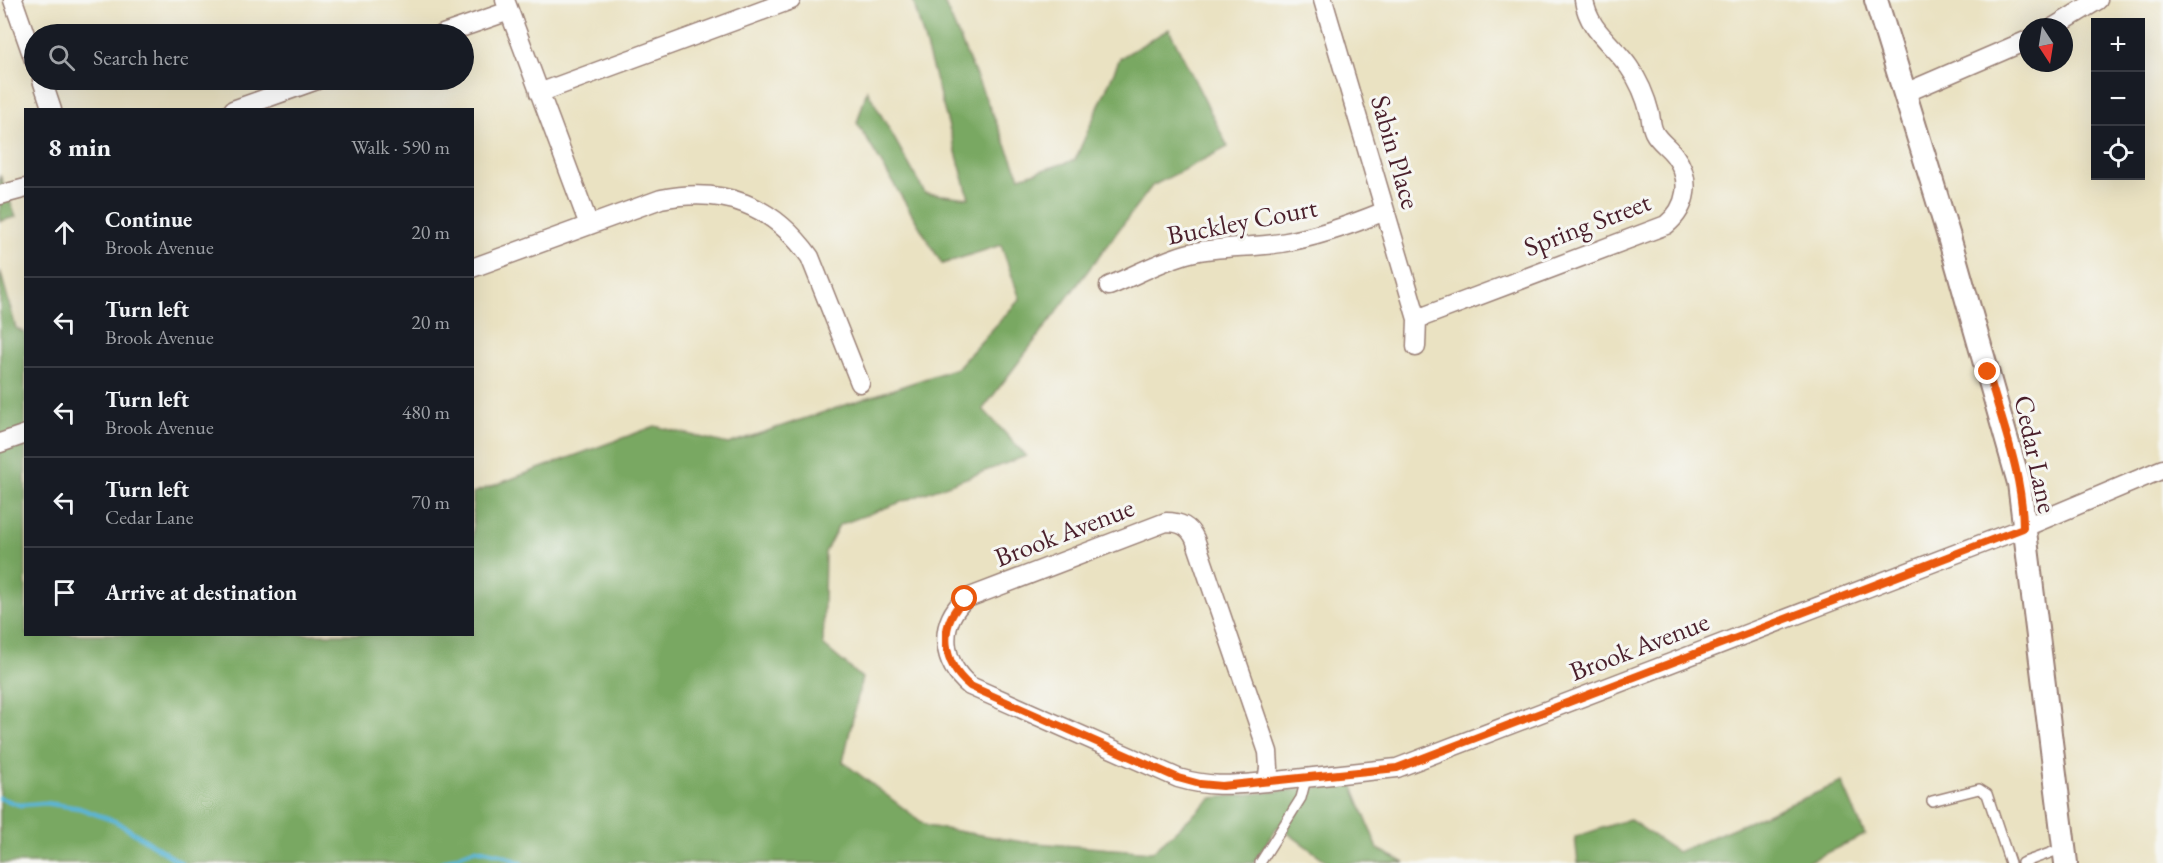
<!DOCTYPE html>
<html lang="en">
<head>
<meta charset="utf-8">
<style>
	body { margin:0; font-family:"EB Garamond",serif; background:#242831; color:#f1f3f6 }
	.controls { position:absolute; right:18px; top:18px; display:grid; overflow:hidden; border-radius:0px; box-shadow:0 6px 24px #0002 }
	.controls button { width:54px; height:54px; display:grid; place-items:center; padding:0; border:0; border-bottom:2px solid #363941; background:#171b24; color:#f1f3f6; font:30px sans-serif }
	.compass { position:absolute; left:2019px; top:18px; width:54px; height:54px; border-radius:50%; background:#171b24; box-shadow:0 6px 24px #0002; rotate:168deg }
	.stop { position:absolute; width:18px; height:18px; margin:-14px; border:4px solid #ea580c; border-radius:50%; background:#fff }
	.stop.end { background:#ea580c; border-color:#fff; box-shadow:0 2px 6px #0008 }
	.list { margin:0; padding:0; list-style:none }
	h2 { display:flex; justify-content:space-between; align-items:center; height:78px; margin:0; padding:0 24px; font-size:26px }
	h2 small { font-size:20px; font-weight:400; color:#9ea1a6 }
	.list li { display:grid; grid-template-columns:39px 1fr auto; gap:18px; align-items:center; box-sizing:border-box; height:90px; padding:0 24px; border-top:2px solid #363941 }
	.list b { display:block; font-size:22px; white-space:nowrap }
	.list p { margin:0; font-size:20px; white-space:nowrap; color:#9ea1a6 }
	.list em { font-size:20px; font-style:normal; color:#9ea1a6 }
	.icon { flex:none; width:33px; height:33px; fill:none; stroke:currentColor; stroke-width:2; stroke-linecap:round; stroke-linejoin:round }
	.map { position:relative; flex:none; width:2163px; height:863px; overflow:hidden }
	.search { position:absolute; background:#171b24; box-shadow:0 6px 24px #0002; left:24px; top:24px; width:450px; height:66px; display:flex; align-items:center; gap:15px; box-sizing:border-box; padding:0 21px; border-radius:33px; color:#9ea1a6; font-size:22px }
	.panel { position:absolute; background:#171b24; box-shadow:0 6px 24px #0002; left:24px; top:108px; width:450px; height:528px; border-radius:0px }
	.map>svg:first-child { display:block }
	.forest { fill:#79a862; stroke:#626446; stroke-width:1.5 }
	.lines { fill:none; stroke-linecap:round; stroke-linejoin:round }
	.stream { stroke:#5ab5d8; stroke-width:4.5 }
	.service-casing { stroke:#9a8076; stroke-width:12 }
	.minor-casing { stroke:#9a8076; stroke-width:21 }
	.tertiary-casing { stroke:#9a8076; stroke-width:26 }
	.service { stroke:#fff; stroke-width:9 }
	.minor { stroke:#fff; stroke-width:18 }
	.tertiary { stroke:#fff; stroke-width:22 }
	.route { stroke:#ea580c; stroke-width:8 }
	.labels { text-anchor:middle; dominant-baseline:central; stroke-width:6; stroke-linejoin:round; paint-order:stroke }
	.street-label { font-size:27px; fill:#4a1f2b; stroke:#f6f6f2 }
</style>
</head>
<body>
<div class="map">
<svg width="2163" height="863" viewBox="0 0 2163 863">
	<rect width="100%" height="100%" fill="#f6f6f2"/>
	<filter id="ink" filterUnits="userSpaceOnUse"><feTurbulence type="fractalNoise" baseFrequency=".0167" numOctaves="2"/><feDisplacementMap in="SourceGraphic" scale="12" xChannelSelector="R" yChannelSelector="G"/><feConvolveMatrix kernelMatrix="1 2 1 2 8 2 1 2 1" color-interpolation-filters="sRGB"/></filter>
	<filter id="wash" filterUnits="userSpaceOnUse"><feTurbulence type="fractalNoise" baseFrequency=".008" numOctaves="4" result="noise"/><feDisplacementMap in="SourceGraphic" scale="24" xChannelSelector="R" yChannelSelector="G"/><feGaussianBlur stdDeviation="1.35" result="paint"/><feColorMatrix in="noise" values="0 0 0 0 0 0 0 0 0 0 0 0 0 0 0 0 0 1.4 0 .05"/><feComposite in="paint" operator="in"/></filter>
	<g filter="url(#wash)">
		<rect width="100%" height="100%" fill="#eae2c2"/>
		<!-- forest -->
		<path class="forest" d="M 913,0 L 943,0 L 1020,177 L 1075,160 L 1120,58 L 1169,29 L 1228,147 L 1152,186 L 983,409 L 1026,456 L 839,525 L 825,552 L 823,645 L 862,678 L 843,762 L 927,826 L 1023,842 L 1152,852 L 1212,798 L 1352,784 L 1378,849 L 1405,863 L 1329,863 L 1278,826 L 1253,863 L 0,863 L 0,270 L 16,328 L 25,333 L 26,634 L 472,634 L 473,493 L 655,426 L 728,444 L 957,368 L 1020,299 L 1001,245 L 942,264 L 857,123 L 867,90 L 925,193 L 969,198 Z
			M 0,175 L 16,217 L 0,221 Z
			M 1842,782 L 1865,835 L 1805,863 L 1578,863 L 1575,837 L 1629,819 L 1677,852 Z"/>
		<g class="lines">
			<!-- stream -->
			<path class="stream" d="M 0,798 L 20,805 L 45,803 L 79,808 L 117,822 L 181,863
				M 440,863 L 476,849 L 499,854 L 521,863"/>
		</g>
	</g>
	<g filter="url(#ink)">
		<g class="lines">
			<defs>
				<path id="service" d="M 1932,801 L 1979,789 L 1987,794 L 2010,863
					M 1260,863 L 1301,798 L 1306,779
					M 2022,863 L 2064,848"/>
				<path id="minor" d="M 13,0 L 34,60
					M 505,0 L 589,225
					M 1323,0 L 1417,319 L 1416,347
					M 2054,27 L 2098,0
					M 443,34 L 509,11
					M 42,80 L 52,110
					M 539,93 L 791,0
					M 1905,93 L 2028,40
					M 233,110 L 317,80
					M 0,195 L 26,188
					M 472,268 L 661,199 C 724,187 772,204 810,257 L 860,383
					M 1109,286 C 1136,275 1162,260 1190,253 C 1220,246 1250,248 1281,243 C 1317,237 1351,225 1385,211
					M 1417,319 L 1666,225 C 1688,207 1692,179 1675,156 C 1669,147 1659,142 1654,132 C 1651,126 1651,119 1650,114 C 1646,98 1639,81 1629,67 C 1613,44 1588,30 1584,0
					M 0,443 L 26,434
					M 1166,522 C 1180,522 1189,526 1195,539 L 1268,752 L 1269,768 L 1267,782 C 1232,785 1212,788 1178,778 L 970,686 C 942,663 937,625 965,599 Z
					M 1267,782 L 1397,768 L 2023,528 L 2163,469"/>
				<path id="tertiary" d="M 1876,0 L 1949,237 L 2019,483 L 2066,863"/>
			</defs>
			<!-- service casing -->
			<use href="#service" class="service-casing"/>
			<!-- minor casing -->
			<use href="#minor" class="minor-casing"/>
			<!-- tertiary casing -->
			<use href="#tertiary" class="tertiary-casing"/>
			<!-- service -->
			<use href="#service" class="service"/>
			<!-- minor -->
			<use href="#minor" class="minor"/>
			<!-- tertiary -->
			<use href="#tertiary" class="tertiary"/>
		</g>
	</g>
	<g class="lines" filter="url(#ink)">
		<!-- route -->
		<path class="route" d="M 965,599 C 937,625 942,663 970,686 L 1178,778 L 1200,784 L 1222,786 L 1397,768 L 2023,528 C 2023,475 2002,423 1988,372"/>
	</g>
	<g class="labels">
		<!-- street labels -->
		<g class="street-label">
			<text transform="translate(1396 152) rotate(74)">Sabin Place</text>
			<text transform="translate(1242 221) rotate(-11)">Buckley Court</text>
			<text transform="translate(1587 224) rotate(-21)">Spring Street</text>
			<text transform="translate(2036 454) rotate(78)">Cedar Lane</text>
			<text transform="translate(1064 532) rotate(-21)">Brook Avenue</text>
			<text transform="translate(1639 646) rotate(-21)">Brook Avenue</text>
		</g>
	</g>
</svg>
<div class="controls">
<button>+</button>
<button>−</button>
<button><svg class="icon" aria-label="locate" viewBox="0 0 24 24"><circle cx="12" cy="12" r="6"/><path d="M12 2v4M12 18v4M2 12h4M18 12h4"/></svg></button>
</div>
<svg class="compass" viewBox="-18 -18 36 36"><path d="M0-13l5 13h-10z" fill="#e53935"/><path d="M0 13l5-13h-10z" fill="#9ea1a6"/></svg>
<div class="stop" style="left:965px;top:599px"></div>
<div class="stop end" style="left:1988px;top:372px"></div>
<div class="search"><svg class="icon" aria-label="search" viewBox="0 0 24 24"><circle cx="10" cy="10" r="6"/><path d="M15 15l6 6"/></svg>Search here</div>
<section class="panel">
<h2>8 min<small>Walk · 590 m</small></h2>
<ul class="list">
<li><svg class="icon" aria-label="ahead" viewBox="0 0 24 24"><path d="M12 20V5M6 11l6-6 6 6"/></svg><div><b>Continue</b><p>Brook Avenue</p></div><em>20 m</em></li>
<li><svg class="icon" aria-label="left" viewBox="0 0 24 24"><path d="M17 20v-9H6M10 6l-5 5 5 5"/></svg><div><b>Turn left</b><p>Brook Avenue</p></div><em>20 m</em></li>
<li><svg class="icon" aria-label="left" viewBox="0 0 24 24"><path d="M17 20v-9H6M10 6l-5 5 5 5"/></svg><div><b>Turn left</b><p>Brook Avenue</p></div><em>480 m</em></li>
<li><svg class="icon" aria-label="left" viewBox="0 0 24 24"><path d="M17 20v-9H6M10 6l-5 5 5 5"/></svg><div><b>Turn left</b><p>Cedar Lane</p></div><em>70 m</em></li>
<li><svg class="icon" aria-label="arrive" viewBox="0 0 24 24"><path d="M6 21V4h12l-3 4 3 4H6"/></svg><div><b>Arrive at destination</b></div></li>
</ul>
</section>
</div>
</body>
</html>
